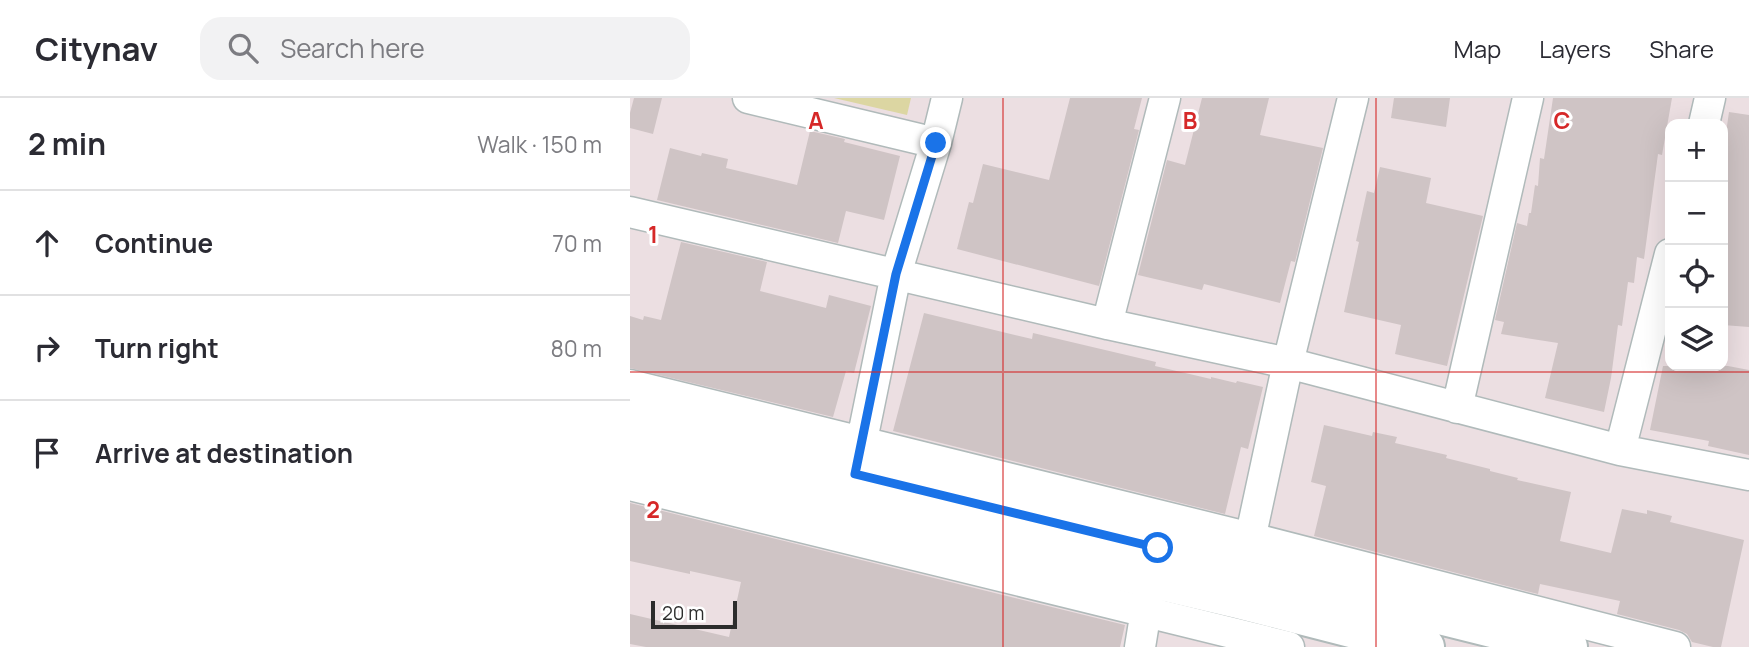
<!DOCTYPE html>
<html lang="en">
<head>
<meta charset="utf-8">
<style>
	body { margin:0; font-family:Manrope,sans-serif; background:#f2f2f3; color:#2b2b33 }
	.controls { position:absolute; right:21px; top:21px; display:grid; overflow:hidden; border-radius:14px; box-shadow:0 7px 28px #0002 }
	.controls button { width:63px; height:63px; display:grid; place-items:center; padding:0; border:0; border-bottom:2px solid #e1e1e2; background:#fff; color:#2b2b33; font:35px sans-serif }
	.scale { position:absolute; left:21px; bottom:18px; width:86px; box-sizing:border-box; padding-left:7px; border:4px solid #2c2c2c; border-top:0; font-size:19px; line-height:24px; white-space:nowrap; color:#2c2c2c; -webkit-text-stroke:5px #fff; paint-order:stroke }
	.stop { position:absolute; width:21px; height:21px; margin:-16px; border:5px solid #1a73e8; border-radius:50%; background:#fff }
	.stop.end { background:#1a73e8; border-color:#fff; box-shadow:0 2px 7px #0008 }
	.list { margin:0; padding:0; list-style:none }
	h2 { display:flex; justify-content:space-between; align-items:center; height:91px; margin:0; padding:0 28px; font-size:30px }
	h2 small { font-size:23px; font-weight:400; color:#7c7c81 }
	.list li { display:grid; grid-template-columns:46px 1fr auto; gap:21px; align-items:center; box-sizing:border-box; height:105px; padding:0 28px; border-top:2px solid #e1e1e2 }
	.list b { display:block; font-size:26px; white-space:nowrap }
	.list em { font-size:23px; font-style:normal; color:#7c7c81 }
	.icon { flex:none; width:38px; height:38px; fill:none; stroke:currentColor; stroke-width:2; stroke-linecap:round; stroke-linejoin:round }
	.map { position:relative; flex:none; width:1119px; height:549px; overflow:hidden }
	header { display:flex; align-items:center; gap:42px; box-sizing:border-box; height:98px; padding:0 35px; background:#fff; border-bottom:2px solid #e1e1e2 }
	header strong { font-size:33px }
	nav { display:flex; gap:38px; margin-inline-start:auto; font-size:24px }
	.search { width:490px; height:63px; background:#f2f2f3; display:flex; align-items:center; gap:18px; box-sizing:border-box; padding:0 24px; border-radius:21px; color:#7c7c81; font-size:26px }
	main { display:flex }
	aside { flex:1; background:#fff }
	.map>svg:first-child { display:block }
	.green { fill:#dcd6a2 }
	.building { fill:#cfc4c5 }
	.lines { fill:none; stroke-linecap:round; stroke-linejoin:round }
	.street-casing { stroke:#b0baba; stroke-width:33 }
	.secondary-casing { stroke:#b0baba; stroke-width:42 }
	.street { stroke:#fff; stroke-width:30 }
	.secondary { stroke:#fff; stroke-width:38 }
	.route { stroke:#1a73e8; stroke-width:9 }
	.grid { fill:none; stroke:#d62828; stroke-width:2; stroke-opacity:0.55 }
	.grid-label { font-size:23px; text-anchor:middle; font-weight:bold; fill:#d62828; stroke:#fff; stroke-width:6; stroke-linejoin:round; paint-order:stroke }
</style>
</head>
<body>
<header>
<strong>Citynav</strong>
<div class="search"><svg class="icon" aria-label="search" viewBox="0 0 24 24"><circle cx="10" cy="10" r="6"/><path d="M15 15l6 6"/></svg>Search here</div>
<nav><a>Map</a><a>Layers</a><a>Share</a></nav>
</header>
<main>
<aside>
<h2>2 min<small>Walk · 150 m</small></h2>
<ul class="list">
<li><svg class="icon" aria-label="ahead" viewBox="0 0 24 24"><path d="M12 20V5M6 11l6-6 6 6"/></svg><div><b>Continue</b></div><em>70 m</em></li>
<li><svg class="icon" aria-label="right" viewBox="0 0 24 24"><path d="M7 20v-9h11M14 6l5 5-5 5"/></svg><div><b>Turn right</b></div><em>80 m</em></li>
<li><svg class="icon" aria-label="arrive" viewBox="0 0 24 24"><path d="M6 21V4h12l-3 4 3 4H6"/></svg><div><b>Arrive at destination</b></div></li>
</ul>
</aside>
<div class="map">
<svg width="1119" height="549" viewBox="0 0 1119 549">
	<rect width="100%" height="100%" fill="#ecdfe2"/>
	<!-- green -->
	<path class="green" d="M 204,0 L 281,0 L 277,17 Z"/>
	<!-- building -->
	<path class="building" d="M 4,0 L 32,0 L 23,36 L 0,30 L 0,15 Z
		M 440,0 L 512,0 L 504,31 L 509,32 L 469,188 L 327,151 L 339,104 L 343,105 L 353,66 L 419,82 Z
		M 572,0 L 639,0 L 630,37 L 693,50 L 665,164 L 661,163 L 650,205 L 574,186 L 572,192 L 508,177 L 537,62 L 555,67 Z
		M 764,0 L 820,0 L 816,29 L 761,20 Z
		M 923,0 L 1042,0 L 1032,57 L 1028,56 L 1014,161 L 1007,159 L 1004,185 L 998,184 L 992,228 L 988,227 L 981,280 L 974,314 L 915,300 L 928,245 L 871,236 L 874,224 L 865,222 L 887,125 L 897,128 L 899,115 L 901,115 L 905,87 L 908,88 L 910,60 L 914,61 Z
		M 1099,14 L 1119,17 L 1119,229 L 1093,227 L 1093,42 L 1095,42 Z
		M 180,33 L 215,41 L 214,44 L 270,58 L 254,122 L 216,113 L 208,145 L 27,102 L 40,50 L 71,58 L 72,55 L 98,61 L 96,70 L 167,87 Z
		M 750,69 L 801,80 L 796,105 L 853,118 L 817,268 L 765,256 L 771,227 L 714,214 L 729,144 L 726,143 L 737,93 L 744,95 Z
		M 51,144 L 137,164 L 130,193 L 196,210 L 199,197 L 241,208 L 224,275 L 216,273 L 203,319 L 0,270 L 0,218 L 13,222 L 14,218 L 31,222 Z
		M 294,215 L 402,241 L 403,235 L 526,264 L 525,268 L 581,281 L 581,279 L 606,285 L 607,283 L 633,289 L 618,351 L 611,349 L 595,416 L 263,333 Z
		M 1033,268 L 1098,268 L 1119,272 L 1119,357 L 1078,348 L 1079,343 L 1020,332 Z
		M 694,327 L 742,338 L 743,334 L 767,339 L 765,345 L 817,357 L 816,360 L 860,371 L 860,373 L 888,380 L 887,382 L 941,394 L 930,443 L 981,455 L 992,411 L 1017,416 L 1017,412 L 1042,418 L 1040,424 L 1114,442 L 1091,549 L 1083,549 L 1062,544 L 1057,536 L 1049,532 L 987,516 L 990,503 L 910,486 L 908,496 L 684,438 L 696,388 L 681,384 Z
		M 0,405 L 495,527 L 490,549 L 16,549 L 0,546 L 0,516 L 99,539 L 111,484 L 60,473 L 60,476 L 0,463 Z"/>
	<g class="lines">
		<defs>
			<path id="street" d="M 118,0 L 306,45
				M 1074,26 L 1080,0
				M 0,114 L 477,226 L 658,265 L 990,352 L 1119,377
				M 477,226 L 535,0
				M 0,287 L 621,440 L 1045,549
				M 827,310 L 898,0
				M 990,352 L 1040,156
				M 228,362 L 266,176 L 306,45 L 317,0
				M 0,387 L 659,549
				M 616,460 L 658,265 L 723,0
				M 510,549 L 519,494"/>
			<path id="secondary" d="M 0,321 L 529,450 L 702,490 L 938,549
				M 0,358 L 608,501 L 795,549"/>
		</defs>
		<!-- street casing -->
		<use href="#street" class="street-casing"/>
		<!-- secondary casing -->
		<use href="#secondary" class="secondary-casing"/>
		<!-- street -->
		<use href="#street" class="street"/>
		<!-- secondary -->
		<use href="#secondary" class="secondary"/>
	</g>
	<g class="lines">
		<!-- route -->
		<path class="route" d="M 306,45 L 266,176 L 225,376 L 528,450"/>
	</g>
	<!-- grid -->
	<path class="grid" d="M 373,0 L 373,549M 746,0 L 746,549M 0,274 L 1119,274"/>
	<g class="grid-label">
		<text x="186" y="31">A</text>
		<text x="560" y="31">B</text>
		<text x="932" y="31">C</text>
		<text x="23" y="145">1</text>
		<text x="23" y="420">2</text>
	</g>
</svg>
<div class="controls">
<button>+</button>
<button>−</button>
<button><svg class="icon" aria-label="locate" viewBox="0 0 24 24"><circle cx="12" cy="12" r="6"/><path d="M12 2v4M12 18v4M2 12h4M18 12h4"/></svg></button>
<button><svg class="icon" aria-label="layers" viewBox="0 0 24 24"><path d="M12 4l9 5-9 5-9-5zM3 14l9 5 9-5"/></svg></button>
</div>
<div class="scale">20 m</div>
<div class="stop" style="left:528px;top:450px"></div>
<div class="stop end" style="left:306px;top:45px"></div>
</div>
</main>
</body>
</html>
